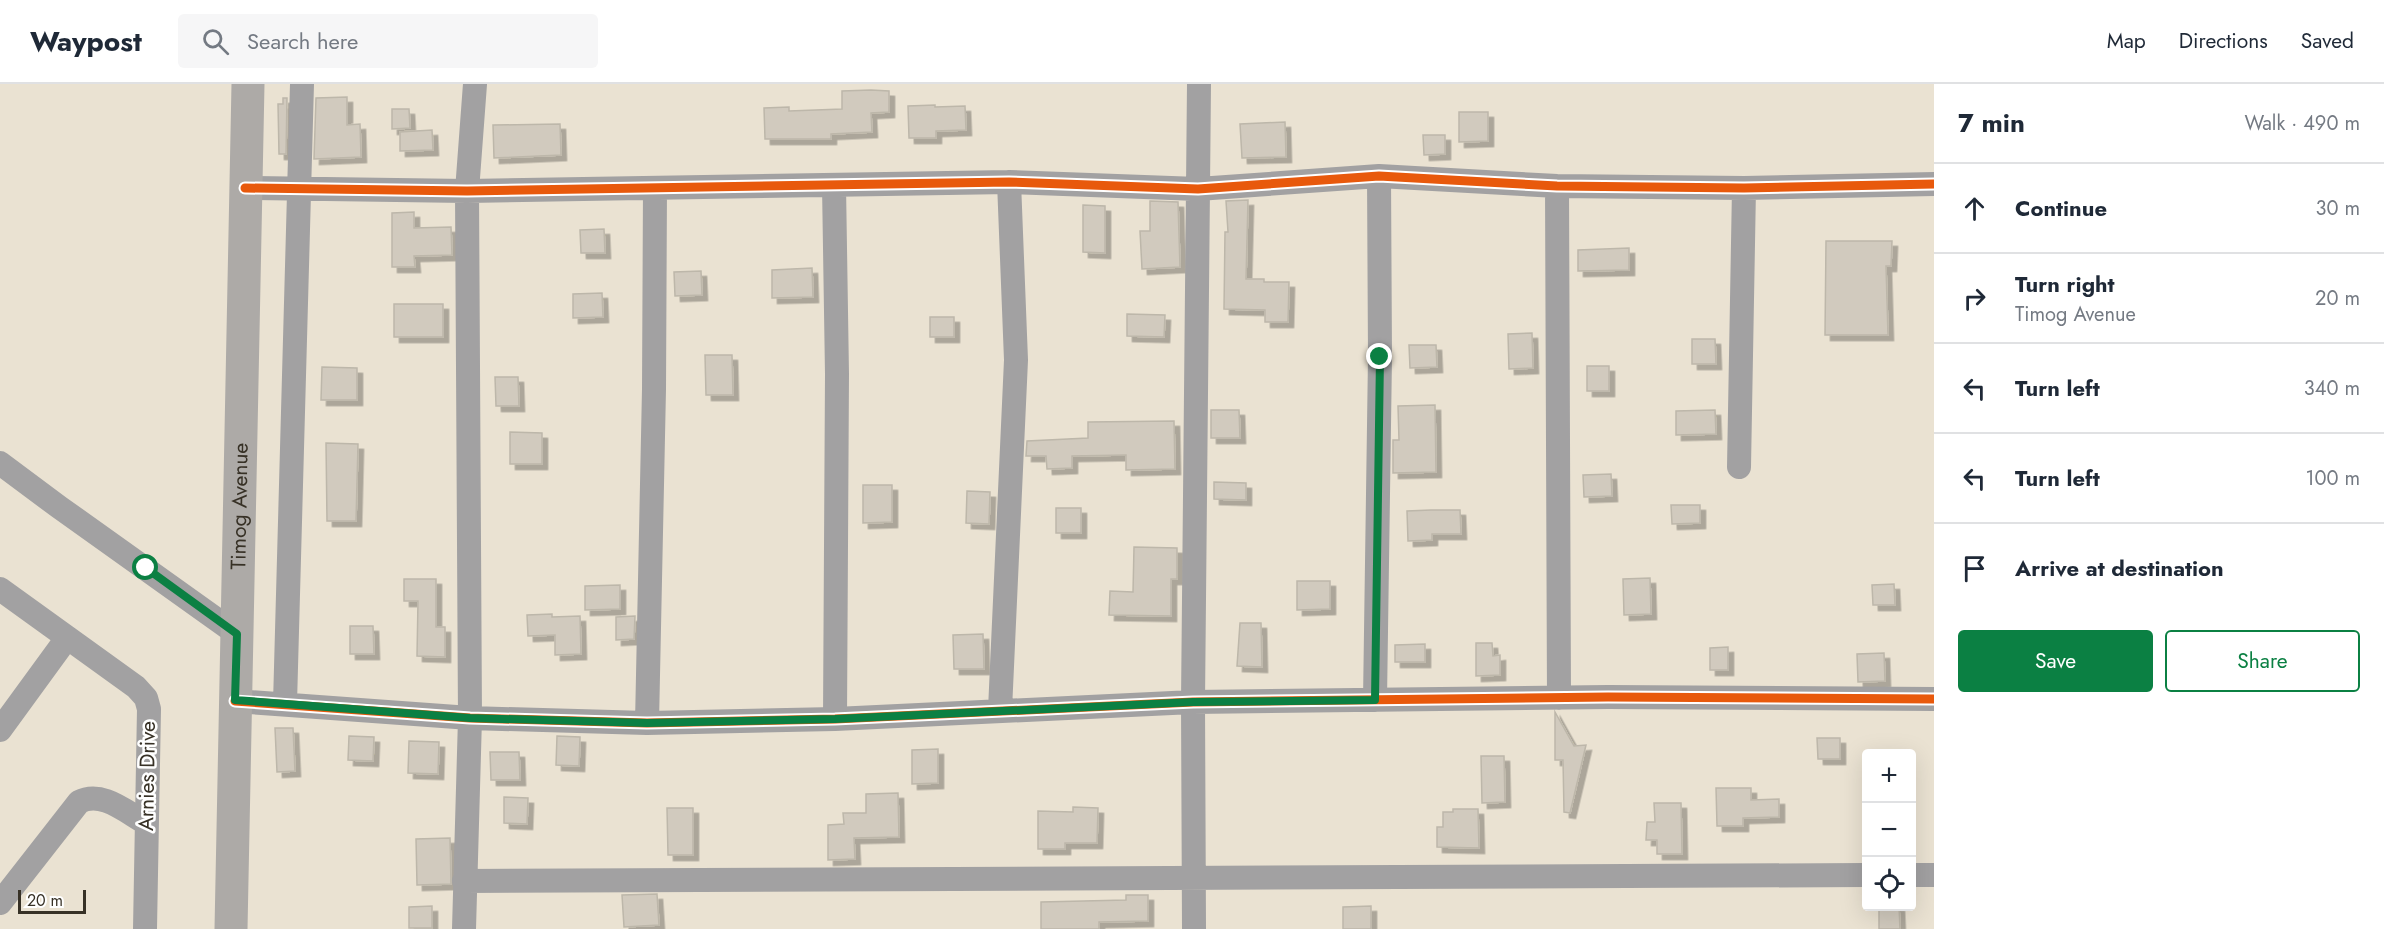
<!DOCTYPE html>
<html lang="en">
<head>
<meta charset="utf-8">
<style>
	body { margin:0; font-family:Jost,sans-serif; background:#f6f6f7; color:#1f2937 }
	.controls { position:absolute; right:18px; bottom:18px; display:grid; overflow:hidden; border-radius:6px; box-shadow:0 6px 24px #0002 }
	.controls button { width:54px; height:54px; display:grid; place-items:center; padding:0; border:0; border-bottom:2px solid #e0e1e3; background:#fff; color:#1f2937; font:30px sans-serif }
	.scale { position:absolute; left:18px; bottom:15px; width:68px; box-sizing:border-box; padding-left:6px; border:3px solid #373126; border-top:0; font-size:16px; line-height:21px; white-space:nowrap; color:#373126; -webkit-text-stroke:4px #fff; paint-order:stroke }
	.stop { position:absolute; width:18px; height:18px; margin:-14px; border:4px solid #0b8043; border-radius:50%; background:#fff }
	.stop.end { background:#0b8043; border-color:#fff; box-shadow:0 2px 6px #0008 }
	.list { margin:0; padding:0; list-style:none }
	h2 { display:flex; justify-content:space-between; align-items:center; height:78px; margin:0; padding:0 24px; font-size:26px }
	h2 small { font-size:20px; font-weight:400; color:#747a83 }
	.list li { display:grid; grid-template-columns:39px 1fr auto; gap:18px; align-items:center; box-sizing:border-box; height:90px; padding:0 24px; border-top:2px solid #e0e1e3 }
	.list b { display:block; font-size:22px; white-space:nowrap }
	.list p { margin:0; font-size:20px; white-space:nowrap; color:#747a83 }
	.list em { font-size:20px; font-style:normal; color:#747a83 }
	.actions { display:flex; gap:12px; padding:18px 24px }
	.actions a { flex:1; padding:14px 0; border:2px solid #0b8043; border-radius:6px; text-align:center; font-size:21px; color:#0b8043 }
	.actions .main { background:#0b8043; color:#fff }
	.icon { flex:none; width:33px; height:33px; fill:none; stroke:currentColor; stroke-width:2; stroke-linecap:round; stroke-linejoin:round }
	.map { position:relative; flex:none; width:1934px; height:845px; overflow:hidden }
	header { display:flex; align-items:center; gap:36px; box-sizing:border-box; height:84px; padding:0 30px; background:#fff; border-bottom:2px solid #e0e1e3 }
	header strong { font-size:28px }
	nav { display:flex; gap:33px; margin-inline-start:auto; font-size:21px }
	.search { width:420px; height:54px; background:#f6f6f7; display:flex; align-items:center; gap:15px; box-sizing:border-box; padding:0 21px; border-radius:6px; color:#747a83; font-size:22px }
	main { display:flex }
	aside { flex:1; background:#fff }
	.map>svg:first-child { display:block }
	.building { fill:#d1cabe; stroke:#bdb7aa; stroke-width:1.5; filter:url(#shadow) }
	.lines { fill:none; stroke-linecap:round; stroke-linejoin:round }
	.minor { stroke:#a2a1a2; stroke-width:24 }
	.secondary { stroke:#adaaa7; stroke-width:33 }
	.cycleway-casing { stroke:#fff; stroke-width:13 }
	.cycleway { stroke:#e8590c; stroke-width:9 }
	.route { stroke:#0b8043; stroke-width:8 }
	.labels { text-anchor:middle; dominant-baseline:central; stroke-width:5; stroke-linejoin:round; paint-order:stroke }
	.street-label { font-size:21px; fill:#373126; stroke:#fff }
</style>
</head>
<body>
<header>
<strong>Waypost</strong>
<div class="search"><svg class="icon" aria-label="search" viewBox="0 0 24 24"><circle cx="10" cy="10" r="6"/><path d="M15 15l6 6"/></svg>Search here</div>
<nav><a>Map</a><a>Directions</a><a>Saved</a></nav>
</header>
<main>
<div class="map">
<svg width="1934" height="845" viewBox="0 0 1934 845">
	<defs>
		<filter id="shadow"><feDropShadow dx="5.5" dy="5.5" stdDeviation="0" flood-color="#0004"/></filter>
	</defs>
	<rect width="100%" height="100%" fill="#eae2d2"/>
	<!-- building -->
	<path class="building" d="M 871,6 L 889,7 L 889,28 L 871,29 L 872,48 L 831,50 L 831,55 L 765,55 L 764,24 L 789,23 L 789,27 L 842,25 L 842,7 Z
		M 347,13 L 347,41 L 360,40 L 361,73 L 314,75 L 316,14 Z
		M 283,14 L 287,14 L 286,70 L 279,70 L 278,20 L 283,20 Z
		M 935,21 L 935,23 L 965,22 L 966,46 L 936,47 L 936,54 L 909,54 L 908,22 Z
		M 392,25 L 409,25 L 410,44 L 392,45 Z
		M 1459,28 L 1488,28 L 1488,57 L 1459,58 Z
		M 1285,38 L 1286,73 L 1242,74 L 1240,40 Z
		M 560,40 L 561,71 L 494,74 L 493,41 Z
		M 432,46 L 433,66 L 400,67 L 400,48 Z
		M 1423,51 L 1445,51 L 1445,70 L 1424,71 Z
		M 1248,116 L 1246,195 L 1264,195 L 1264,198 L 1289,198 L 1288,238 L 1265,238 L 1265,226 L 1224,225 L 1225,148 L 1228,148 L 1226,117 Z
		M 1150,117 L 1178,118 L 1180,183 L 1142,185 L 1140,147 L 1150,147 Z
		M 1083,121 L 1105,122 L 1105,169 L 1083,168 Z
		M 414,128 L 414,144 L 451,143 L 452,171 L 414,172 L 415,183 L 392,183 L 392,129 Z
		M 604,145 L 605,169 L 581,169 L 580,146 Z
		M 1826,157 L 1892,157 L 1891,182 L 1886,182 L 1888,251 L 1825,251 Z
		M 1629,164 L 1629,186 L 1578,187 L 1578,166 Z
		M 812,184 L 813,213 L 772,214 L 772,186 Z
		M 701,187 L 702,211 L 675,212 L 674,188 Z
		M 602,209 L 603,233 L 573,234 L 573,210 Z
		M 394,220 L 443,220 L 443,253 L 394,253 Z
		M 1127,230 L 1165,231 L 1164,253 L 1127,252 Z
		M 930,233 L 954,233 L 954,253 L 930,253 Z
		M 1532,249 L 1533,284 L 1509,285 L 1508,250 Z
		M 1692,255 L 1715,255 L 1716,280 L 1692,280 Z
		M 1409,261 L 1436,261 L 1437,283 L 1410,284 Z
		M 705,271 L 732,271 L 733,311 L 706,311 Z
		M 1587,282 L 1609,282 L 1609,307 L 1587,307 Z
		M 322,283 L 357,284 L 357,316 L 321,316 Z
		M 495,293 L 518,293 L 519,322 L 496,322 Z
		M 1435,321 L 1436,388 L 1393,389 L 1393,356 L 1399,356 L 1398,322 Z
		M 1211,326 L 1239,326 L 1240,354 L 1211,354 Z
		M 1715,326 L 1716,350 L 1676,351 L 1676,327 Z
		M 1174,337 L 1175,385 L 1126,386 L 1126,371 L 1072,372 L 1072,384 L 1047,385 L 1046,372 L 1026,372 L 1027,357 L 1088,354 L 1088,338 Z
		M 510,348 L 542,349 L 542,380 L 510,380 Z
		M 326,359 L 358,360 L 356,437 L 327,437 Z
		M 1611,390 L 1612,412 L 1584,413 L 1583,391 Z
		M 1214,398 L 1246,399 L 1246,416 L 1214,415 Z
		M 863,401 L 892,401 L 892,438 L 863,439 Z
		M 967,407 L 990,408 L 989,440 L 966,439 Z
		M 1671,421 L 1700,421 L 1700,439 L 1672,440 Z
		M 1056,424 L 1081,424 L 1081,449 L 1056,449 Z
		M 1431,426 L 1460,426 L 1461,450 L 1432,450 L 1432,456 L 1408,457 L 1407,427 Z
		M 1134,463 L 1177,464 L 1177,495 L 1171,495 L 1171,532 L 1109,531 L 1110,507 L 1133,508 Z
		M 1650,494 L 1651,530 L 1624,531 L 1623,495 Z
		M 404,495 L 436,495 L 436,543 L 445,543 L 445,573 L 417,572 L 418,517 L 404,517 Z
		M 1297,497 L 1330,497 L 1330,525 L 1297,526 Z
		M 1894,500 L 1895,521 L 1873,521 L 1872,501 Z
		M 620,501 L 620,525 L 585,526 L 585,502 Z
		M 552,530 L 552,533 L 580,532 L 581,570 L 555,571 L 555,551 L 528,552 L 527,531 Z
		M 635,532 L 634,555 L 616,556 L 616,533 Z
		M 1240,539 L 1261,539 L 1262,583 L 1237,582 Z
		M 350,542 L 373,542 L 374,570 L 350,570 Z
		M 983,550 L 984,585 L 954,585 L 953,551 Z
		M 1476,559 L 1492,559 L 1493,572 L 1500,571 L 1500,591 L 1476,592 Z
		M 1425,560 L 1425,578 L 1395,578 L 1395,561 Z
		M 1728,563 L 1728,586 L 1710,586 L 1710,564 Z
		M 1884,569 L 1885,597 L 1858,598 L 1857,570 Z
		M 1555,628 L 1574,662 L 1586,661 L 1570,729 L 1564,728 L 1563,676 L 1555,676 Z
		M 275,644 L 293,644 L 295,687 L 277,688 Z
		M 349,652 L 374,653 L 373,677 L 348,676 Z
		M 557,652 L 580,653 L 579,682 L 556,681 Z
		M 1817,654 L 1840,654 L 1840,675 L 1818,675 Z
		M 409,657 L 439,658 L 438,690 L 408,689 Z
		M 938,665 L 938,699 L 912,700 L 912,666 Z
		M 490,668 L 519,668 L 520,696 L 491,696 Z
		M 1481,672 L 1504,672 L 1505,718 L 1482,719 Z
		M 1716,704 L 1751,704 L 1751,716 L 1779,715 L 1779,733 L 1743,734 L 1743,742 L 1717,742 Z
		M 898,709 L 899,753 L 854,754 L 855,775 L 828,776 L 828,741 L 844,740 L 843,729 L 866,729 L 866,710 Z
		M 504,713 L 528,714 L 527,740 L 504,739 Z
		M 1654,719 L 1681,719 L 1682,770 L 1657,770 L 1657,756 L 1646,756 L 1647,738 L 1655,738 Z
		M 1073,723 L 1098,724 L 1097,759 L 1065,759 L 1065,765 L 1038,765 L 1038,727 L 1073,728 Z
		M 667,724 L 693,724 L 693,771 L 668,771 Z
		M 1453,725 L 1478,725 L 1479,764 L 1437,763 L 1437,743 L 1443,743 L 1443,728 L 1453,728 Z
		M 450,754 L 451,800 L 417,801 L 416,755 Z
		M 657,810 L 659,841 L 624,843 L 622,811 Z
		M 1126,811 L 1148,811 L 1148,837 L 1099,838 L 1099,845 L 1041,845 L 1041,818 L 1126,816 Z
		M 432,822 L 432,844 L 409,844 L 409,823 Z
		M 1371,822 L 1371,845 L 1343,845 L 1343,823 Z
		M 1879,822 L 1899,822 L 1900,845 L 1879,845 Z"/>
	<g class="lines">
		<!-- minor -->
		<path class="minor" d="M 834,101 L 837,290 L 835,635
			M 1557,102 L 1559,614
			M 245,104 L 467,107 L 1009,98 L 1198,105 L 1379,92 L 1557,102 L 1744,104 L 1934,100
			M 0,379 L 59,423 L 237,550
			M 1739,383 L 1744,104
			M 0,505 L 136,603 L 146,614 L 149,625 L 145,845
			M 1375,616 L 1380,273 L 1379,92
			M 235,617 L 470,634 L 647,639 L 835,635 L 1193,618 L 1608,613 L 1934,615
			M 285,620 L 302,0
			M 1000,626 L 1016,276 L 1009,98
			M 647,639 L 654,305 L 655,104
			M 0,646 L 67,554
			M 1912,791 L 1934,791
			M 464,797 L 1866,791
			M 0,819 L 79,718 C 102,706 126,728 146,739
			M 464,845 L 470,634 L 467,107 L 475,0
			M 1194,845 L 1193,618 L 1199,0"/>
		<!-- secondary -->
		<path class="secondary" id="s1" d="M 231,845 L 248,0"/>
		<defs>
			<path id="cycleway" d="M 245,104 L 467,107 L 1009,98 L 1198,105 L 1379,92 L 1557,102 L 1744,104 L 1934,100
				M 235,617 L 470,634 L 647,639 L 835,635 L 1193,618 L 1608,613 L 1934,615"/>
		</defs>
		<!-- cycleway casing -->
		<use href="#cycleway" class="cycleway-casing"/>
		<!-- cycleway -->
		<use href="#cycleway" class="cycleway"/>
	</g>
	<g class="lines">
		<!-- route -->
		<path class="route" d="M 146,484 L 237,550 L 235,616 L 470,634 L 647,639 L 835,635 L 1193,618 L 1375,616 L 1380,273"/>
	</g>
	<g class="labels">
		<!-- street labels -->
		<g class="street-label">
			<text stroke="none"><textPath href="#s1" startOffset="423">Timog Avenue</textPath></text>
			<text transform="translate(147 692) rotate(-89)">Arnies Drive</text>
		</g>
	</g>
</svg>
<div class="controls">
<button>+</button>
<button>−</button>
<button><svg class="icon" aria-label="locate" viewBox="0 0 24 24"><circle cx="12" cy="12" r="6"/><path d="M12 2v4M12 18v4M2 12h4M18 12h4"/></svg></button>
</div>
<div class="scale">20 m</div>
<div class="stop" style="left:146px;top:484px"></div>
<div class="stop end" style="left:1380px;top:273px"></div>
</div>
<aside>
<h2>7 min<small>Walk · 490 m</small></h2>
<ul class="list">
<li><svg class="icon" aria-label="ahead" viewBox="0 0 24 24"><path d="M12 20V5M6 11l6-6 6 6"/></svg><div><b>Continue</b></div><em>30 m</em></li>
<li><svg class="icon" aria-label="right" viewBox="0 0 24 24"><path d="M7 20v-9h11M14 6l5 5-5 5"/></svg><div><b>Turn right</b><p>Timog Avenue</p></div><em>20 m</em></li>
<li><svg class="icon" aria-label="left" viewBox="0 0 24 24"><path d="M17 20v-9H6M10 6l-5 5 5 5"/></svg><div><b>Turn left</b></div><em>340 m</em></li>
<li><svg class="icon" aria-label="left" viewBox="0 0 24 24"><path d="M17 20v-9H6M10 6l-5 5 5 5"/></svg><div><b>Turn left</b></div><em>100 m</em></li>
<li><svg class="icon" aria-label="arrive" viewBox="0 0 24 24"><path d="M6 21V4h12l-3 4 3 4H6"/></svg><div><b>Arrive at destination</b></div></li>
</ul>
<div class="actions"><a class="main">Save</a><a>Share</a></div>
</aside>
</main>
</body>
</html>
